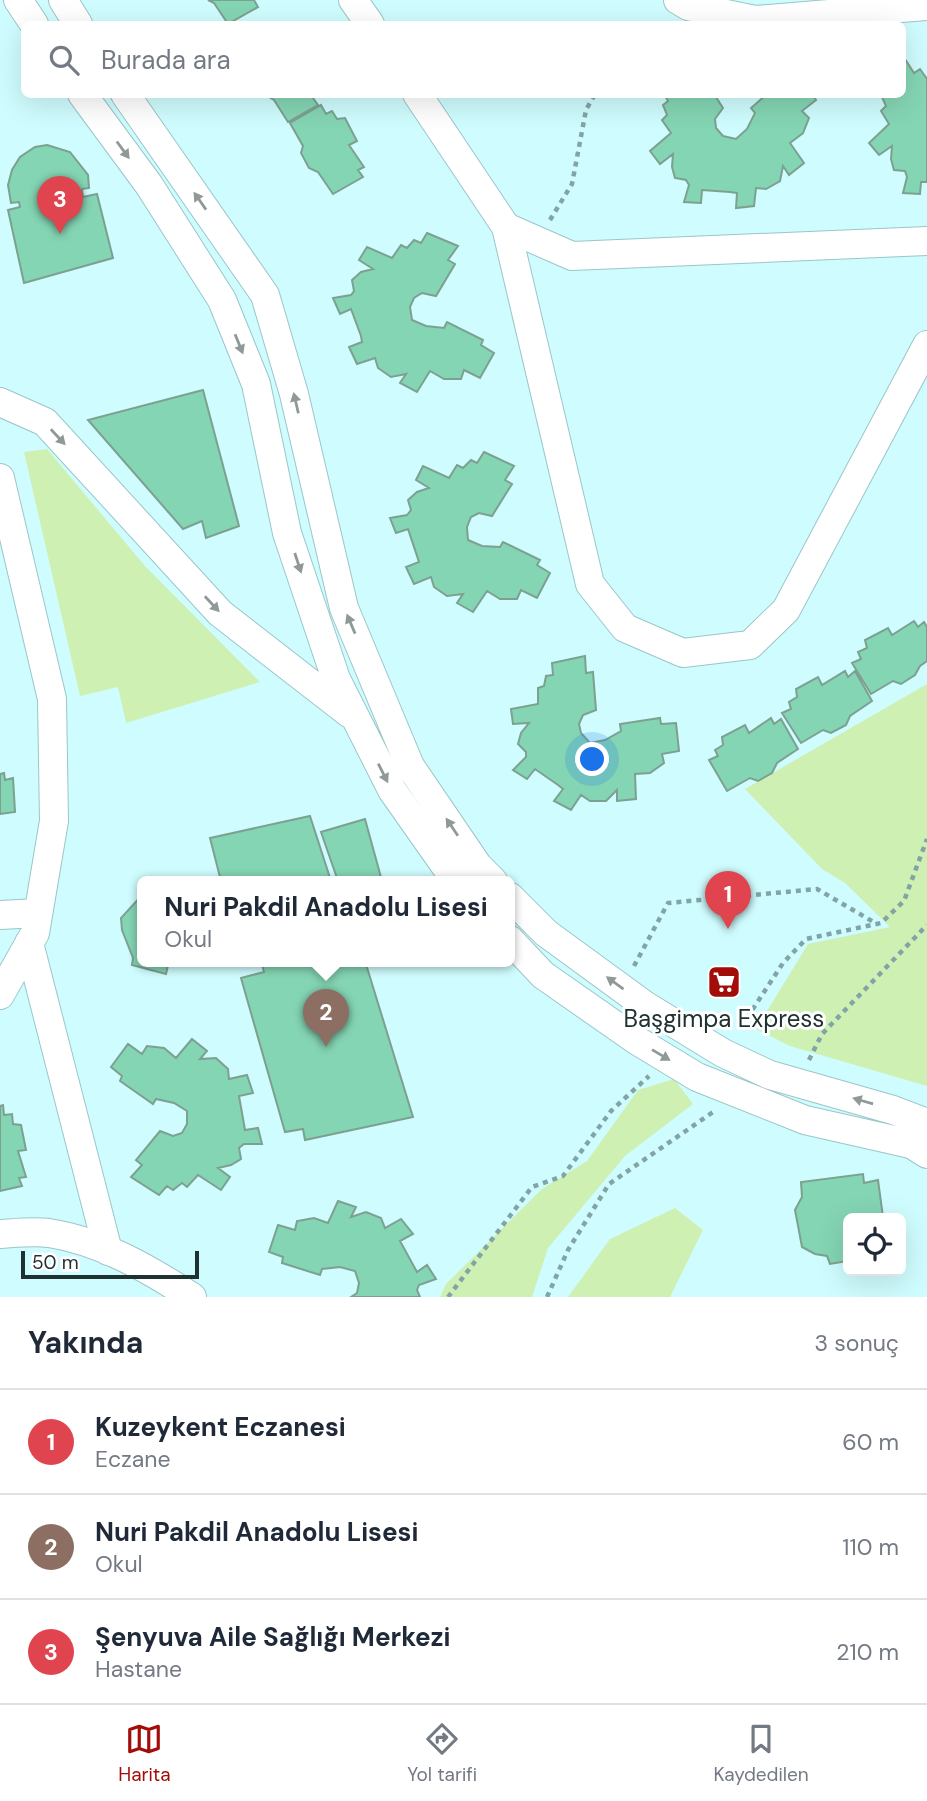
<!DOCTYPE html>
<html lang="tr">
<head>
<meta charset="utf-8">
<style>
	body { margin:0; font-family:"DM Sans",sans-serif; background:#f6f6f7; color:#1f2937 }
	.controls { position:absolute; right:21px; bottom:21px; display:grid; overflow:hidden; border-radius:10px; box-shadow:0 7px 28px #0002 }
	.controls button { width:63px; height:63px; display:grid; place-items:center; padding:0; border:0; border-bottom:2px solid #e0e1e3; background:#fff; color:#1f2937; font:35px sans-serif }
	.scale { position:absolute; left:21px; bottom:18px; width:178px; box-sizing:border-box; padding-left:7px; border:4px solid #203132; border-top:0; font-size:19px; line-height:24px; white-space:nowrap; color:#203132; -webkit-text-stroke:5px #fff; paint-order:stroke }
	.you { position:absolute; left:593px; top:760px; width:24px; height:24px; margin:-18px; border:5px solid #fff; border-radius:50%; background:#1a73e8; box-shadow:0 0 0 10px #1a73e833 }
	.badge { display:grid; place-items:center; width:46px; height:46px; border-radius:50%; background:#a30d09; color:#fff; font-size:23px; font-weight:700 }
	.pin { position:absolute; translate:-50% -58px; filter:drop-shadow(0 2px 4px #0008) }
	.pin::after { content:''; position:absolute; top:37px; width:24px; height:21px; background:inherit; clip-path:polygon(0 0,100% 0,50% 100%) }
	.popup { position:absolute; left:137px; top:876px; width:378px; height:91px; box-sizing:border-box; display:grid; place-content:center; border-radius:10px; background:#fff; filter:drop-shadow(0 2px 5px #0005); font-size:23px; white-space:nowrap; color:#747a83 }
	.popup b { font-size:26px; color:#1f2937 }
	.popup::after { content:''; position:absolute; left:50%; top:100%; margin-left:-14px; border:14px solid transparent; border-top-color:#fff }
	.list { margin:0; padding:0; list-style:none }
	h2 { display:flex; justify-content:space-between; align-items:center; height:91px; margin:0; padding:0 28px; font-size:30px }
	h2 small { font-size:23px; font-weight:400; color:#747a83 }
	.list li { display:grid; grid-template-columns:46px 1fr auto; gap:21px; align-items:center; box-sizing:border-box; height:105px; padding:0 28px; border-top:2px solid #e0e1e3 }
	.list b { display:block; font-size:26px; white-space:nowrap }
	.list p { margin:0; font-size:23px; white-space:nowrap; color:#747a83 }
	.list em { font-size:23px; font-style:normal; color:#747a83 }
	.icon { flex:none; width:38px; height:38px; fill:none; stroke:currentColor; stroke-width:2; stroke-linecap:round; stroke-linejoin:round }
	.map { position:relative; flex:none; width:927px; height:1297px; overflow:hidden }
	.search { position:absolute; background:#fff; box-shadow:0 7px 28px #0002; left:21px; right:21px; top:21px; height:77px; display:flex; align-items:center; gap:18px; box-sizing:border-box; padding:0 24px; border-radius:10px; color:#747a83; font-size:26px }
	.sheet { height:406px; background:#fff }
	nav { display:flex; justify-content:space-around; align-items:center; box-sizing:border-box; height:98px; border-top:2px solid #e0e1e3; background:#fff; font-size:19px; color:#747a83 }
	nav a { display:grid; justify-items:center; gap:4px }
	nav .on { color:#a30d09 }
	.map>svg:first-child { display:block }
	.green { fill:#cef1b3 }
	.building { fill:#84d5b4; stroke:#7da091; stroke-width:2 }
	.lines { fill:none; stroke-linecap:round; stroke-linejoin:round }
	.minor-casing { stroke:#9bc6c8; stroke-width:30 }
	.path { stroke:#83a4a6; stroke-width:4.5; stroke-dasharray:5 5; stroke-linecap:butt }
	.minor { stroke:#fff; stroke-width:28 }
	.oneway { fill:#909898 }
	.labels { text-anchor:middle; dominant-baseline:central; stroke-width:6; stroke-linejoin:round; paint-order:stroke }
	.poi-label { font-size:24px; fill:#203132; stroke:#fff }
</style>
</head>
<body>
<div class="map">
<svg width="927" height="1297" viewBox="0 0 927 1297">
	<rect width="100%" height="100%" fill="#cffcfe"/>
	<!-- green -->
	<path class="green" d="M 47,449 L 145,566 L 260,682 L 126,723 L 118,687 L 80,696 L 24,452 Z
		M 927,684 L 927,1086 L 790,1046 L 756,1029 L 808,944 L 890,927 L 845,883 L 822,869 L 745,789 Z
		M 674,1079 L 693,1104 L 625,1156 L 548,1248 L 532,1297 L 440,1297 L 446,1284 L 542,1189 L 587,1161 L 638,1090 Z
		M 675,1208 L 703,1230 L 670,1297 L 568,1297 L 610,1239 Z"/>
	<!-- building -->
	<path class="building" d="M 208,0 L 254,0 L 258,7 L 228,24 L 214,3 Z
		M 905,59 L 914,73 L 920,69 L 927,79 L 927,182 L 921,182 L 920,194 L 903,193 L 907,177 L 905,171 L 894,170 L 891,159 L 892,146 L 879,155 L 869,143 L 889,124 L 881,111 L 886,106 L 882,97 L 884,94 L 902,94 L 902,61 Z
		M 264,94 L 319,94 L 313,98 L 318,105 L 288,122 L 274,100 Z
		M 664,94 L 714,94 L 723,108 L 715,119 L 716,128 L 723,136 L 736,139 L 747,129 L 755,113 L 751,108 L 767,94 L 812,94 L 816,100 L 802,111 L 809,118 L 803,133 L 790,143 L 804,163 L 789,175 L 783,166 L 780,181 L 766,189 L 756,188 L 754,206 L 736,208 L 737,193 L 730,192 L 702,190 L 701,203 L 684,202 L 689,185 L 686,180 L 675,178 L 672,167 L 673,154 L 660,164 L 650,151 L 671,133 L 662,120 L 667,115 L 663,105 L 668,101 Z
		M 321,105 L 326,114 L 332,111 L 337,119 L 345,118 L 357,141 L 349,145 L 364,167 L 358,170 L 363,177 L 333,194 L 318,172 L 309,168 L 301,153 L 303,146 L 290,123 Z
		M 47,145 L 70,152 L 88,175 L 89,188 L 82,189 L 83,197 L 97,194 L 113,258 L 24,283 L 8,210 L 20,207 L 19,202 L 11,203 L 8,185 L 12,170 L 20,157 L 35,147 Z
		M 427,233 L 458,246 L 448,260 L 455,264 L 436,296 L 422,293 L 414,298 L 410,307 L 412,320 L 426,326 L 444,328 L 447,322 L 483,340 L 481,345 L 494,353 L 480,378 L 464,370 L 461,379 L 444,379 L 430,371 L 417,392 L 400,383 L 406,374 L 391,377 L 378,368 L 375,358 L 357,364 L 349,347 L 362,342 L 361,336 L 351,309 L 340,314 L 333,298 L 351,295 L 354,291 L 352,280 L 361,272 L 373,269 L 359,260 L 367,247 L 392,258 L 401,245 L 407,248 L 414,240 L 421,243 Z
		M 203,390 L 239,526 L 206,538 L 202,521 L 183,529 L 88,420 Z
		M 484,452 L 514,466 L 505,480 L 512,484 L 492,516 L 479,513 L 471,517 L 467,527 L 468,540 L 482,546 L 500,547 L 503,542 L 540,560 L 537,565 L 550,573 L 537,598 L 521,590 L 517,599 L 500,599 L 487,591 L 473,612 L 457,603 L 463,594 L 447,596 L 434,587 L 431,577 L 414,584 L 406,567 L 419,562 L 408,529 L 396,533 L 390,518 L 407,515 L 411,510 L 408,500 L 417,492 L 429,488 L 416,480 L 423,466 L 449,478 L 457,465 L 463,468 L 471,460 L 477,463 Z
		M 914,621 L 918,627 L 924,622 L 927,627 L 927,661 L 920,666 L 915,675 L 901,684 L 893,681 L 871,694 L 852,663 L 861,659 L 858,652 L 867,648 L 865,640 L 888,628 L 892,635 Z
		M 585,656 L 586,673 L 593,672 L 596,710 L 583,715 L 579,724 L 581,733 L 590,743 L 605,740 L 621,731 L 620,724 L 660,718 L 661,724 L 676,723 L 679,751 L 662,754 L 664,763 L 650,773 L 635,774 L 636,799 L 617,801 L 617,790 L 606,801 L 590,801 L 581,795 L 571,810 L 554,801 L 563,789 L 558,785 L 535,769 L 527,779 L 513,770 L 526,757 L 526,752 L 518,744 L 521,733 L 529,723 L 513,724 L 511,709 L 538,704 L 538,688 L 544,686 L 546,676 L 553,675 L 552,663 Z
		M 845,671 L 848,677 L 855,671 L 872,701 L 850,716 L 846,725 L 831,733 L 823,730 L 801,743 L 782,713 L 791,709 L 789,702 L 797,697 L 796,689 L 818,677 L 822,685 Z
		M 771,718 L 774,724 L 781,719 L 798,749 L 777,763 L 772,773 L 758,781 L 750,778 L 727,791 L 709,760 L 718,756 L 715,750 L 723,745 L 722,737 L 745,725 L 749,733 Z
		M 4,773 L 5,780 L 13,778 L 15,812 L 0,814 L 0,774 Z
		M 310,816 L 331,881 L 221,881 L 210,838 Z
		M 365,819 L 382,881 L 338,881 L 321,832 Z
		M 142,895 L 142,961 L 169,961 L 166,974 L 132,965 L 133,958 L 122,930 L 121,918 Z
		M 261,961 L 365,961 L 413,1117 L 305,1140 L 303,1129 L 285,1132 L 241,978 L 264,972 Z
		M 192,1039 L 207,1051 L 200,1059 L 216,1058 L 228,1069 L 229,1079 L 247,1075 L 253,1093 L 239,1096 L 245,1130 L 258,1128 L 262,1144 L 244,1144 L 239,1148 L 241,1159 L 231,1165 L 218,1168 L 230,1177 L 221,1190 L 198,1175 L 187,1187 L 182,1183 L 173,1190 L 167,1186 L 159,1195 L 131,1177 L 142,1165 L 136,1160 L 160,1131 L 173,1136 L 182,1133 L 187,1124 L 187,1111 L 174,1103 L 156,1099 L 153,1104 L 120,1081 L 122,1076 L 111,1067 L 128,1044 L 142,1054 L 147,1046 L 164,1048 L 176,1058 Z
		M 3,1105 L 4,1115 L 12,1114 L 13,1124 L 21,1125 L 26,1150 L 18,1151 L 26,1177 L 19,1178 L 22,1186 L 0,1191 L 0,1106 Z
		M 863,1174 L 864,1183 L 878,1180 L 883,1217 L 848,1218 L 848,1261 L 830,1264 L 827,1256 L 815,1254 L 802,1247 L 795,1210 L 802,1197 L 801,1182 Z
		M 338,1201 L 356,1207 L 351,1217 L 366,1212 L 381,1218 L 385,1228 L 401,1219 L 413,1234 L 400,1241 L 417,1272 L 427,1265 L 436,1279 L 419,1285 L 417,1290 L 420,1297 L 351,1297 L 357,1293 L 359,1283 L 355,1271 L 340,1267 L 322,1269 L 320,1275 L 282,1263 L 283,1257 L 269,1252 L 278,1225 L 295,1230 L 297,1221 L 314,1218 L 328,1223 Z"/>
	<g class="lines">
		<defs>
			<path id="minor" d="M 18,0 L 34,24
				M 63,0 L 78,24
				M 353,0 L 370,24
				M 678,0 L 688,6 L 755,20 L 927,6
				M 82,94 L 149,185 L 222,300 L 256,384 L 287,533 L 336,679 L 392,790 L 456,881
				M 125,94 L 265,295 L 294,394 L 344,608 L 410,766 L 478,866 L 493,881
				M 417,94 L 506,227 L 572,256 L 927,241
				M 506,227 L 590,584 L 625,628 L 683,653 L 750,645 L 786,610 L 927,345
				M 0,402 L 45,422 L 220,613 L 350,714
				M 0,478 L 52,699 L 54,821 L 35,933 L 0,995
				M 510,897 L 546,933 L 646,1006 L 723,1053 L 770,1075 L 893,1110 L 927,1123
				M 0,915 L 38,913
				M 510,940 L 543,975 L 636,1040 L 697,1077 L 805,1120 L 911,1144 L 927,1154
				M 29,943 L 108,1251
				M 0,1234 C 16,1233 33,1231 49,1233 C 101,1241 149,1269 192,1297"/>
		</defs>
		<!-- minor casing -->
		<use href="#minor" class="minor-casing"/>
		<!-- path -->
		<path class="path" d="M 550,220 L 572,184 L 586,110 L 595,94
			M 634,966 L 668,903 L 817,889 L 877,924
			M 747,1018 L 783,963 L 806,939 L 881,923 L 904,901 L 927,839
			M 809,1060 L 822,1034 L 927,925
			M 448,1297 L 532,1187 L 563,1176 L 611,1111 L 649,1076
			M 547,1297 L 568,1250 L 609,1184 L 716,1110"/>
		<!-- minor -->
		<use href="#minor" class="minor"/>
	</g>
	<!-- one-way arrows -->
	<defs><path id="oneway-solid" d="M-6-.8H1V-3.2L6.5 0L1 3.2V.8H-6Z" transform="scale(1.75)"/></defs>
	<g class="oneway">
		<use href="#oneway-solid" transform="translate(123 150) rotate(54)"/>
		<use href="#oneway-solid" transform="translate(200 201) rotate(-125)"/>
		<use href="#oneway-solid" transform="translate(239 344) rotate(68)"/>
		<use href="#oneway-solid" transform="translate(296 403) rotate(-103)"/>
		<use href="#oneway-solid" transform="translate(58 437) rotate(47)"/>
		<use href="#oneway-solid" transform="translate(298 563) rotate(72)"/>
		<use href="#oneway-solid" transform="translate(212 604) rotate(47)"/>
		<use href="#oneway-solid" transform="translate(351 624) rotate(-113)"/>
		<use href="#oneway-solid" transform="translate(383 773) rotate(63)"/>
		<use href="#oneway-solid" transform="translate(452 827) rotate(-124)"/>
		<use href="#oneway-solid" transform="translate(615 983) rotate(-144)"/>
		<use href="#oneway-solid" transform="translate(661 1055) rotate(31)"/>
		<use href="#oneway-solid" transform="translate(863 1101) rotate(-164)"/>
	</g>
	<!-- icons -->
	<defs>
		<symbol id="supermarket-square" viewBox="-11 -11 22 22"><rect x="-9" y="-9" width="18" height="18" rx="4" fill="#a30d09" stroke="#fff"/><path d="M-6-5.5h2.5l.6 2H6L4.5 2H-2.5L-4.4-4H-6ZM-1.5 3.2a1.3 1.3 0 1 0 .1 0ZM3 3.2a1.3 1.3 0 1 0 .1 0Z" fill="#fff"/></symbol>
	</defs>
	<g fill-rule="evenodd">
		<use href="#supermarket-square" x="705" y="963" width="38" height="38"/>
	</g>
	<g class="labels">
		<!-- poi labels -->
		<g class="poi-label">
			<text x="724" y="1018">Başgimpa Express</text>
		</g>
	</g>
</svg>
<div class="controls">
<button><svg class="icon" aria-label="locate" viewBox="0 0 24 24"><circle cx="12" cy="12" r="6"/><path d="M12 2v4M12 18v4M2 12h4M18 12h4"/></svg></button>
</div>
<div class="scale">50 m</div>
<div class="you"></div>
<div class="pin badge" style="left:728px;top:929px;background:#e0444e">1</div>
<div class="pin badge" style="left:326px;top:1047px;background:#8d6e63">2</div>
<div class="popup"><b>Nuri Pakdil Anadolu Lisesi</b>Okul</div>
<div class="pin badge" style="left:60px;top:234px;background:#e0444e">3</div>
<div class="search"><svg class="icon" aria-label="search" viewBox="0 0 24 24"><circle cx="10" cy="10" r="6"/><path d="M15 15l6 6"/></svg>Burada ara</div>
</div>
<section class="sheet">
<h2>Yakında<small>3 sonuç</small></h2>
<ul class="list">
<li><span class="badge" style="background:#e0444e">1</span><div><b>Kuzeykent Eczanesi</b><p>Eczane</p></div><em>60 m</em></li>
<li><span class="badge" style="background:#8d6e63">2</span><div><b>Nuri Pakdil Anadolu Lisesi</b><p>Okul</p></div><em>110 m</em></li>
<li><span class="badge" style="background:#e0444e">3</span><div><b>Şenyuva Aile Sağlığı Merkezi</b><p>Hastane</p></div><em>210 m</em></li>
</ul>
</section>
<nav>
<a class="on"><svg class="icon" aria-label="map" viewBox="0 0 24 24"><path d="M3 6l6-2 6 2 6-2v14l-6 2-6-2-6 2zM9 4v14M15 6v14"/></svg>Harita</a>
<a><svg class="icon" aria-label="directions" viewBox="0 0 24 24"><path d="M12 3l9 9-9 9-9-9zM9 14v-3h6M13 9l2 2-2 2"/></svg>Yol tarifi</a>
<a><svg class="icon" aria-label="saved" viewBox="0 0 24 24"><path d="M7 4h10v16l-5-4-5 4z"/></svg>Kaydedilen</a>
</nav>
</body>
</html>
